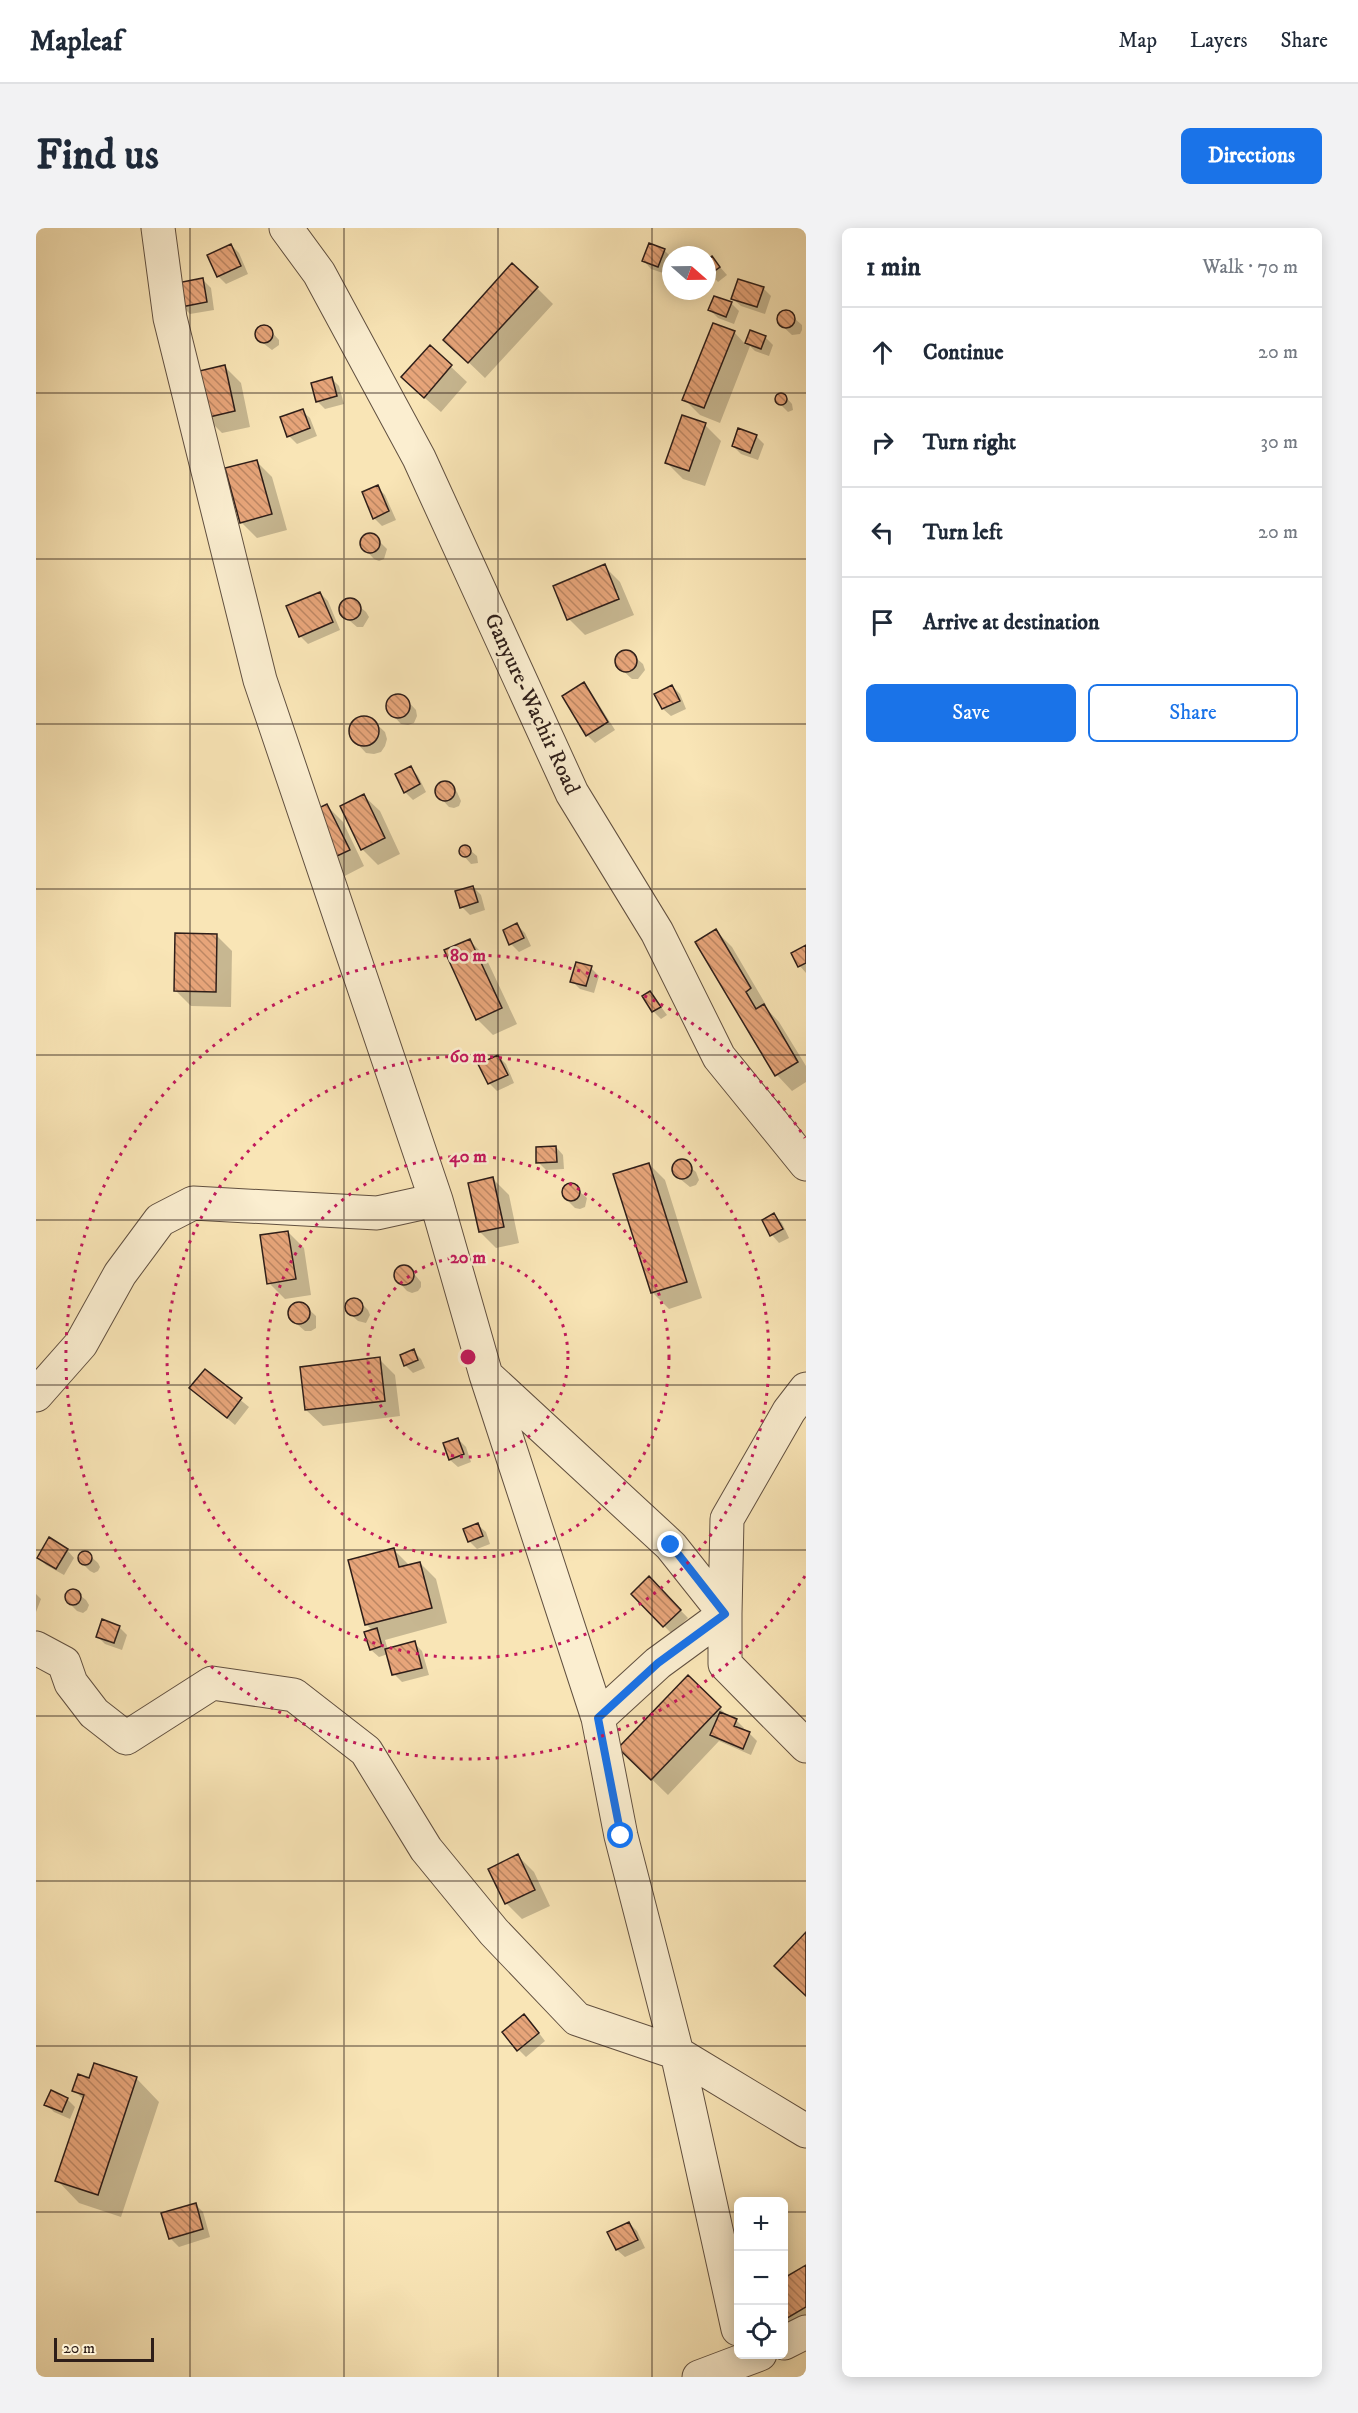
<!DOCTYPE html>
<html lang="en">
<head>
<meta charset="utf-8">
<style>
	body { margin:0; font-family:"IM FELL DW Pica",serif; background:#f2f2f3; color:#1f2937 }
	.controls { position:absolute; right:18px; bottom:18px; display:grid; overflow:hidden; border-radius:9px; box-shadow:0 3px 15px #0003 }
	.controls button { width:54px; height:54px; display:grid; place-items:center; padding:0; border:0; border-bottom:2px solid #e0e1e3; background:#fff; color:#1f2937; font:30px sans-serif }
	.compass { position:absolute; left:626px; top:18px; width:54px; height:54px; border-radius:50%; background:#fff; box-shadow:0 3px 15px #0003; rotate:110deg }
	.scale { position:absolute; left:18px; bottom:15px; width:100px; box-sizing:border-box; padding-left:6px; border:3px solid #2e1e19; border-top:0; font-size:16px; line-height:21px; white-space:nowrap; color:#2e1e19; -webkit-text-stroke:4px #fbeed0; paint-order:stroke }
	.stop { position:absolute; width:18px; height:18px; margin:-14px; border:4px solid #1a73e8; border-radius:50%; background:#fff }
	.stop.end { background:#1a73e8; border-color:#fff; box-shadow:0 2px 6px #0008 }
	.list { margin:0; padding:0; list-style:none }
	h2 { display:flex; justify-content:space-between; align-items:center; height:78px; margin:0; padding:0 24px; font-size:26px }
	h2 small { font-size:20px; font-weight:400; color:#747a83 }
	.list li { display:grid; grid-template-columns:39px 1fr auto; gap:18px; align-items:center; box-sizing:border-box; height:90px; padding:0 24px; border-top:2px solid #e0e1e3 }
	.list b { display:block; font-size:22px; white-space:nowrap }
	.list em { font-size:20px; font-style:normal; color:#747a83 }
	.actions { display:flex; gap:12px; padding:18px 24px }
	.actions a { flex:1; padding:14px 0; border:2px solid #1a73e8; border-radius:9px; text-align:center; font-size:21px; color:#1a73e8 }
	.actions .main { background:#1a73e8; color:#fff }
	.icon { flex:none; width:33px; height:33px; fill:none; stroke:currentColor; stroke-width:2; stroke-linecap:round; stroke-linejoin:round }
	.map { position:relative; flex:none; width:770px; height:2149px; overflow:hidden; border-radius:9px }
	header { display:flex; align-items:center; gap:36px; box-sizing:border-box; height:84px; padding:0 30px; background:#fff; border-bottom:2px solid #e0e1e3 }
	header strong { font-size:28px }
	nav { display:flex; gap:33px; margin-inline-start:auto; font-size:21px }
	.intro { display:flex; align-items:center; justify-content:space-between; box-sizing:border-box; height:144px; padding:0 36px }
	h1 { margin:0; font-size:42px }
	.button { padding:15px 27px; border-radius:9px; background:#1a73e8; color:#fff; font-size:21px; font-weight:700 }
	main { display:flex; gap:36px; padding:0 36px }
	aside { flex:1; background:#fff; border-radius:9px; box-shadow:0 3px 15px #0003 }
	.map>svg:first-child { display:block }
	.shadow { fill:#0003 }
	.building { fill:url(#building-back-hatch); stroke:#2e1e19; stroke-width:1.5 }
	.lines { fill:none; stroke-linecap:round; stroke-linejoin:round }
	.minor-casing { stroke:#615040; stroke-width:35 }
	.tertiary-casing { stroke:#615040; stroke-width:35 }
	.minor { stroke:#fbeed0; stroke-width:33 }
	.tertiary { stroke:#fbeed0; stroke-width:33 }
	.route { stroke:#1a73e8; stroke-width:8 }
	.grid { fill:none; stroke:#2e1e19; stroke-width:1.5; stroke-opacity:0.55 }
	.ring { fill:none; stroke:#c2185b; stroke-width:3; stroke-dasharray:3 6 }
	.labels { text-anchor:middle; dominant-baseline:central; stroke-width:5; stroke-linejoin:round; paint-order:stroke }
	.street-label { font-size:22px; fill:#2e1e19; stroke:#fbeed0 }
	.centre { fill:#c2185b; stroke:#fbeed0; stroke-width:3 }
	.ring-label { font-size:18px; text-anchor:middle; font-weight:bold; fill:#c2185b; stroke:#fbeed0; stroke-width:5; stroke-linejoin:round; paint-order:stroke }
</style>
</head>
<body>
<header>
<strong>Mapleaf</strong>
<nav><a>Map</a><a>Layers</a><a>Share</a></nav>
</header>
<div class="intro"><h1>Find us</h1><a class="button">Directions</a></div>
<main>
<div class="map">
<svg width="770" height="2149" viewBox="0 0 770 2149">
	<defs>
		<pattern id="building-back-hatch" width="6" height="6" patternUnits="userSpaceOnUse" patternTransform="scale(1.5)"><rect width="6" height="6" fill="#e7a57a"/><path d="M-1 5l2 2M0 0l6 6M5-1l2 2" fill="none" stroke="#bc8663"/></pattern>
	</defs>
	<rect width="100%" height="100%" fill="#f9e5b6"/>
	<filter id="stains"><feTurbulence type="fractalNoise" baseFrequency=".00333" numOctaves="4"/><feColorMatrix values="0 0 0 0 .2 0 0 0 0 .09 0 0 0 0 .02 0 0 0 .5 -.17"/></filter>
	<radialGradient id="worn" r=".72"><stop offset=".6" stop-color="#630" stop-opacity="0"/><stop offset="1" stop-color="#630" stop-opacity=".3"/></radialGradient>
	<!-- shadow -->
	<path class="shadow" d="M 195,17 L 203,25 L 212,46 L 190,56 L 182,48 Z
		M 628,22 L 635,29 L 630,46 L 615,41 L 608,33 Z
		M 676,30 L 691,47 L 682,54 L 671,42 L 671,34 Z
		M 167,52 L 175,60 L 178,82 L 154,86 L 146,78 Z
		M 501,60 L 517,76 L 449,150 L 425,127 Z
		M 727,60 L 735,68 L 729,86 L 705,78 L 697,71 Z
		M 695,75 L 703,83 L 698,96 L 682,90 L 674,82 Z
		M 751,84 L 766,97 L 766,102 L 764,106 L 756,107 L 742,94 L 743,88 Z
		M 228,98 L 232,100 L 243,112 L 243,117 L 236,122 L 223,112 L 221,103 Z
		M 698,104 L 710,117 L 715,104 L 729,109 L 737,117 L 733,128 L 719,123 L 714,118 L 684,195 L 664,187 L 648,171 Z
		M 394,119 L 431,154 L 405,184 L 383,165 Z
		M 189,139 L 205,155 L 214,199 L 186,205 L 170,189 Z
		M 295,150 L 303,158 L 308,176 L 289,181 L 281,173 Z
		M 743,167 L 748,167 L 756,176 L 757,182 L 752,184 L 744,176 L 741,172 Z
		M 266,183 L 274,190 L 281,208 L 261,216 L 253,208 Z
		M 669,197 L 685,213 L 669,258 L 647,251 L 631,235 Z
		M 720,208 L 728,216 L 722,232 L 705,226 L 697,218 Z
		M 220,233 L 236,249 L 251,302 L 221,310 L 205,294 Z
		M 341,259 L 349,267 L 360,292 L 346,298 L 338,290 Z
		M 334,307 L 339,309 L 351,321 L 348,331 L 343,333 L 338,331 L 326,318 L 329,308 Z
		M 568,338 L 584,354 L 598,387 L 549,407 L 533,391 Z
		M 284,365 L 292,373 L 304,402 L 272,416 L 264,408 Z
		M 311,372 L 316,372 L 330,384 L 333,389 L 327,399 L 321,399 L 307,387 L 305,382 Z
		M 588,424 L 593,424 L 607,436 L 609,442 L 602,451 L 596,451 L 583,439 L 581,433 L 583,427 Z
		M 548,456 L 555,464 L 579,502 L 559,515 L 551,507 Z
		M 636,458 L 644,466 L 650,481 L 635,488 L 627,481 L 620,466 Z
		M 361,467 L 367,468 L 380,482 L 381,488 L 378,495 L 372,497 L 365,496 L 352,482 L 351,476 L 355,470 Z
		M 327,489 L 334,490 L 349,504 L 351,511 L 349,518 L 345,524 L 338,526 L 330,525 L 317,511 L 315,497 Z
		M 375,540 L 382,548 L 390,564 L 377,572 L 369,564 Z
		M 407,554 L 413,555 L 421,564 L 425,573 L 423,578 L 418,580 L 413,579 L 401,566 L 401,561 Z
		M 328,568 L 344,583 L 364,626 L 342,637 L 326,621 Z
		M 291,578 L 307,594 L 328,638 L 301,652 Z
		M 429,618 L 441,628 L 442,635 L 435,636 L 427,627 L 425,620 Z
		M 437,659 L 445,667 L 449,682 L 434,687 L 426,679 Z
		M 481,697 L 489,705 L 495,718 L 483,724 L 475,716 Z
		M 680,703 L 696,719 L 730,777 L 728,778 L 743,794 L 770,838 L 770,854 L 756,863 L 741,847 Z
		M 180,707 L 196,723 L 195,779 L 155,778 L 139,762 Z
		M 433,712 L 449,728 L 481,796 L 457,807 L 441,791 Z
		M 770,719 L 770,745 L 764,738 L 757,725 Z
		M 555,740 L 563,748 L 558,765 L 544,761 L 536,753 Z
		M 614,764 L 631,787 L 625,791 L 617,783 Z
		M 462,828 L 470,836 L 478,855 L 461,863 L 453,855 L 444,837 Z
		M 520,919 L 527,927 L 528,941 L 510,942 L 502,934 Z
		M 642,933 L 647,933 L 660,944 L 663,952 L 660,957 L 654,959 L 638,946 L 637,940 Z
		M 613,936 L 629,952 L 666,1070 L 633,1081 L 617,1065 L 579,947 Z
		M 457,951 L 473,967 L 483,1015 L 460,1020 L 444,1004 Z
		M 534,956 L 551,970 L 549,979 L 544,981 L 539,980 L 527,968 L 530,958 Z
		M 738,987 L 746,995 L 753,1010 L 743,1015 L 736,1007 Z
		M 252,1004 L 268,1020 L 275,1067 L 249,1071 L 233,1055 Z
		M 368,1038 L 373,1040 L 385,1054 L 385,1059 L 382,1063 L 376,1065 L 371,1063 L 359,1050 L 362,1040 Z
		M 315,1072 L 324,1074 L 332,1082 L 334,1087 L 330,1095 L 322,1093 L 313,1085 L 311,1081 Z
		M 261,1076 L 267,1076 L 280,1088 L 280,1100 L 275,1103 L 269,1103 L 255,1091 L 253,1085 L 255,1079 Z
		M 377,1123 L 385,1131 L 389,1140 L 377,1145 L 369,1137 Z
		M 343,1131 L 359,1147 L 364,1188 L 287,1198 L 270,1182 Z
		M 169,1143 L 213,1179 L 199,1197 L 155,1160 Z
		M 422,1211 L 430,1219 L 435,1234 L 422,1239 L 414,1232 Z
		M 442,1297 L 450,1304 L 454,1316 L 441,1321 L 433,1313 Z
		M 31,1322 L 38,1330 L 28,1347 L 10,1337 L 2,1329 Z
		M 358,1322 L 374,1338 L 384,1335 L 400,1351 L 411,1395 L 349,1412 L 352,1422 L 378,1415 L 386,1423 L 393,1447 L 366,1454 L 358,1446 L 352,1426 L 343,1429 L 335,1422 L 337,1403 L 330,1396 Z
		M 50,1324 L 62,1335 L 64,1339 L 62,1343 L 58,1345 L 54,1343 L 45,1334 L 45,1326 Z
		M 613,1350 L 652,1390 L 636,1406 L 597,1366 Z
		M 37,1362 L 50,1372 L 53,1377 L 51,1382 L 47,1385 L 41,1383 L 33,1375 L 31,1370 L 32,1365 Z
		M 0,1366 L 5,1371 L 0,1384 Z
		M 83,1399 L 91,1407 L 86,1422 L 69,1416 L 61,1408 Z
		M 652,1449 L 693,1489 L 700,1492 L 708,1500 L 706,1503 L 713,1505 L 721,1513 L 715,1527 L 683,1513 L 632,1567 L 600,1536 Z
		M 482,1628 L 498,1644 L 514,1678 L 486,1691 L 470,1675 Z
		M 496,1796 L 509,1813 L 490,1829 L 483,1822 Z
		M 59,1837 L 101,1851 L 123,1874 L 85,1989 L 43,1975 L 21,1952 L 48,1872 L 38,1862 L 54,1852 Z
		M 31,1871 L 39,1879 L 34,1891 L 18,1884 L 10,1876 Z
		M 159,1976 L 167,1984 L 174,2009 L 143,2019 L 135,2011 L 127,1986 Z
		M 593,1995 L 601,2003 L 609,2020 L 589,2029 L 581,2022 L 573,2005 Z
		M 770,2039 L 770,2104 L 748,2103 L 748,2052 Z"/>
	<!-- building -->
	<path class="building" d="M 613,15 L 629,21 L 622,39 L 606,33 Z
		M 195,16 L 205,38 L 181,49 L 171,27 Z
		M 676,28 L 684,39 L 673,47 L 671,32 Z
		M 476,35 L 502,59 L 432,135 L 407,112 Z
		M 167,50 L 171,74 L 145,79 L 141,55 Z
		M 702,51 L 728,59 L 721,79 L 695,71 Z
		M 678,68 L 696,74 L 690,89 L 672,82 Z
		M741 91a9 9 0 1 1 18 0a9 9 0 1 1-18 0Z
		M 677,95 L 699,103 L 668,180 L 646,172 Z
		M219 106a9 9 0 1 1 18 0a9 9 0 1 1-18 0Z
		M 714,102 L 730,108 L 725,121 L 709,115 Z
		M 394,117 L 416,137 L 388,170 L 365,149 Z
		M 189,137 L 199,183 L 169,190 L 159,144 Z
		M 296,149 L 301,168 L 280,174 L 275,155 Z
		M739 171a6 6 0 1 1 12 0a6 6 0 1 1-12 0Z
		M 267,181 L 274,200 L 251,209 L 244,189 Z
		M 646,187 L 670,195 L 653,243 L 629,235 Z
		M 702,200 L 721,207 L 714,225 L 696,218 Z
		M 221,232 L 236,286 L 204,295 L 189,240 Z
		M 342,257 L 353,283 L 337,291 L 326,264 Z
		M324 315a10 10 0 1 1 20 0a10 10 0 1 1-20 0Z
		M 569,336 L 583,371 L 531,392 L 517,358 Z
		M 284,364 L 297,394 L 263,409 L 250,378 Z
		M303 381a11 11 0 1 1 22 0a11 11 0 1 1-22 0Z
		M579 433a11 11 0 1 1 22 0a11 11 0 1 1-22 0Z
		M 548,454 L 572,494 L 550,508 L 526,468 Z
		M 636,457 L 644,473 L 626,481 L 618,466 Z
		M350 478a12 12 0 1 1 24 0a12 12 0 1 1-24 0Z
		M313 503a15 15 0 1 1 30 0a15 15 0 1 1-30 0Z
		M 375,538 L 384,556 L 368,565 L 359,546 Z
		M399 563a10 10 0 1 1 20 0a10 10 0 1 1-20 0Z
		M 328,566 L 349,610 L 325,622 L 304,578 Z
		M 291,576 L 314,622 L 284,636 L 262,590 Z
		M423 623a6 6 0 1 1 12 0a6 6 0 1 1-12 0Z
		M 437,658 L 442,674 L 424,680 L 419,663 Z
		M 481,695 L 488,710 L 473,717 L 467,702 Z
		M 680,701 L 715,760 L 710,764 L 720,781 L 728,776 L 762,834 L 739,848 L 659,714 Z
		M 139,705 L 181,706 L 180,764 L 138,763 Z
		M 434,711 L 466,780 L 440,792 L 408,722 Z
		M 770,717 L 770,735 L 762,739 L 755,725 Z
		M 540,734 L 556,738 L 550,758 L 534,754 Z
		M 614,763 L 625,779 L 616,784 L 606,768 Z
		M 462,827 L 472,847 L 452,856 L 442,836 Z
		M 520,918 L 521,934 L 500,935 L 500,919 Z
		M636 941a10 10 0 1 1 20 0a10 10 0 1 1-20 0Z
		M 613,935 L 651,1054 L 615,1065 L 577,946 Z
		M 457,949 L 468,999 L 443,1004 L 432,955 Z
		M526 964a9 9 0 1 1 18 0a9 9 0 1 1-18 0Z
		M 738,985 L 747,1001 L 734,1008 L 726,992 Z
		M 252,1003 L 260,1051 L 231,1056 L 224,1007 Z
		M358 1047a10 10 0 1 1 20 0a10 10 0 1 1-20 0Z
		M309 1079a9 9 0 1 1 18 0a9 9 0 1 1-18 0Z
		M252 1085a11 11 0 1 1 22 0a11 11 0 1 1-22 0Z
		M 378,1121 L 382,1132 L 368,1138 L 364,1127 Z
		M 344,1129 L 349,1173 L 269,1182 L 264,1139 Z
		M 169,1141 L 206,1170 L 191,1190 L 153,1160 Z
		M 422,1210 L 428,1226 L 413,1232 L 407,1215 Z
		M 442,1295 L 447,1308 L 432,1314 L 427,1301 Z
		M 13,1309 L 32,1321 L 20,1341 L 1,1330 Z
		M 358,1320 L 363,1339 L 384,1334 L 396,1380 L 329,1397 L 312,1332 Z
		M42 1330a7 7 0 1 1 14 0a7 7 0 1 1-14 0Z
		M 613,1348 L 645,1382 L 627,1399 L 595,1366 Z
		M29 1369a8 8 0 1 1 16 0a8 8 0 1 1-16 0Z
		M 66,1391 L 84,1398 L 78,1415 L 60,1409 Z
		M 341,1400 L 346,1418 L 334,1422 L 328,1404 Z
		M 379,1413 L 386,1440 L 356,1447 L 349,1421 Z
		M 652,1447 L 685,1479 L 615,1552 L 582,1520 Z
		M 684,1484 L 701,1491 L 698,1498 L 714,1504 L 707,1521 L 674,1507 Z
		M 482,1626 L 499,1662 L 469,1676 L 452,1641 Z
		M 770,1704 L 770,1768 L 738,1738 Z
		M 488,1786 L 503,1805 L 481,1823 L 466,1804 Z
		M 58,1835 L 101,1849 L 62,1967 L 19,1953 L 48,1867 L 36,1863 L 42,1846 L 53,1850 Z
		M 15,1862 L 32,1870 L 26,1884 L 8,1877 Z
		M 160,1975 L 167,2001 L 133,2011 L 125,1985 Z
		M 593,1994 L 602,2012 L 580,2022 L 571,2004 Z
		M 770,2037 L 770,2079 L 748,2092 L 748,2050 Z"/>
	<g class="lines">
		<defs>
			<path id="minor" d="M 122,0 L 134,90 L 224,452 L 400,972 L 450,1147 L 562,1490 L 585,1608 L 641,1825 L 702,2101
				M 451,1148 L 635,1318 L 689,1386 L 689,1436 L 770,1518
				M 0,1167 L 45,1116 L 84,1046 L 124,992 L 157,975 L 341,985 L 400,972
				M 0,1420 L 28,1435 L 35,1455 L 58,1485 L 90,1510 L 176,1455 L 258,1467 L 330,1523 L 390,1621 L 458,1704 L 541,1791 L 641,1825 L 770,1903
				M 562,1490 L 622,1435 L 689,1386 L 691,1291 L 753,1183 L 770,1161
				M 748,2115 L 770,2104
				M 663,2149 L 724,2126"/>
			<path id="tertiary" d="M 250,0 L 283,45 L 383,230 L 536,565 L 621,704 L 683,829 L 770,936"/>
		</defs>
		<!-- minor casing -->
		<use href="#minor" class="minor-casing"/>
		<!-- tertiary casing -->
		<use href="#tertiary" class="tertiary-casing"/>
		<!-- minor -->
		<use href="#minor" class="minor"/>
		<!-- tertiary -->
		<use href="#tertiary" class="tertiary"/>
	</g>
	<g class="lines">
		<!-- route -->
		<path class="route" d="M 585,1608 L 562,1490 L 622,1435 L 689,1386 L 635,1317"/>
	</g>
	<!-- grid -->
	<path class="grid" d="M 154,0 L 154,2149M 308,0 L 308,2149M 462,0 L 462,2149M 616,0 L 616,2149M 0,165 L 770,165M 0,331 L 770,331M 0,496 L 770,496M 0,661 L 770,661M 0,827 L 770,827M 0,992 L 770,992M 0,1157 L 770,1157M 0,1322 L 770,1322M 0,1488 L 770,1488M 0,1653 L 770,1653M 0,1818 L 770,1818M 0,1984 L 702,1984M 748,1984 L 770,1984"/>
	<!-- distance rings -->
	<g class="ring">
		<circle cx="432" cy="1129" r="100"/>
		<circle cx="432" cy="1129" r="201"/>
		<circle cx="432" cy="1129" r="301"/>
		<path d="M769 1348A402 402 0 1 1 769 910"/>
	</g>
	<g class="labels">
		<!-- street labels -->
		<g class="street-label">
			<text transform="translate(496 476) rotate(65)">Ganyure-Wachir Road</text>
		</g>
	</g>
	<circle cx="432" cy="1129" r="9" class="centre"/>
	<g class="ring-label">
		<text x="432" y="733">80 m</text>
		<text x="432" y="834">60 m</text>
		<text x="432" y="934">40 m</text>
		<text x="432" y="1035">20 m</text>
	</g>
	<rect width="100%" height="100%" filter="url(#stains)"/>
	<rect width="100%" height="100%" fill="url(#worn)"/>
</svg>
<div class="controls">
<button>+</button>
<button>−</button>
<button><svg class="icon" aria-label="locate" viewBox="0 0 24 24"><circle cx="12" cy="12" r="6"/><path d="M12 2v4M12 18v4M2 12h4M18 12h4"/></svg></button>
</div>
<svg class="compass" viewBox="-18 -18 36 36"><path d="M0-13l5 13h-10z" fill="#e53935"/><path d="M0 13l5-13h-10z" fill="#747a83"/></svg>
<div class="scale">20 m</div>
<div class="stop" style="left:585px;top:1608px"></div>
<div class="stop end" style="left:635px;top:1317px"></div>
</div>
<aside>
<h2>1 min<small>Walk · 70 m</small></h2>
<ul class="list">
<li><svg class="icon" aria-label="ahead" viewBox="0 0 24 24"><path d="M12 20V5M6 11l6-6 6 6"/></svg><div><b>Continue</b></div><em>20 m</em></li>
<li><svg class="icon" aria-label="right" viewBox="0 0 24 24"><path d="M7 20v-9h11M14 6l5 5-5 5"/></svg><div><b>Turn right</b></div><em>30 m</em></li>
<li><svg class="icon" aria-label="left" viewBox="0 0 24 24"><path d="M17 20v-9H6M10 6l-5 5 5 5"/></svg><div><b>Turn left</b></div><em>20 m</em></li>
<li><svg class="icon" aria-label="arrive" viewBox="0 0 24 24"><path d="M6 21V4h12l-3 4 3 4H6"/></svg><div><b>Arrive at destination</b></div></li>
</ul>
<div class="actions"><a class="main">Save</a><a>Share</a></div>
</aside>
</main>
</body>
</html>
